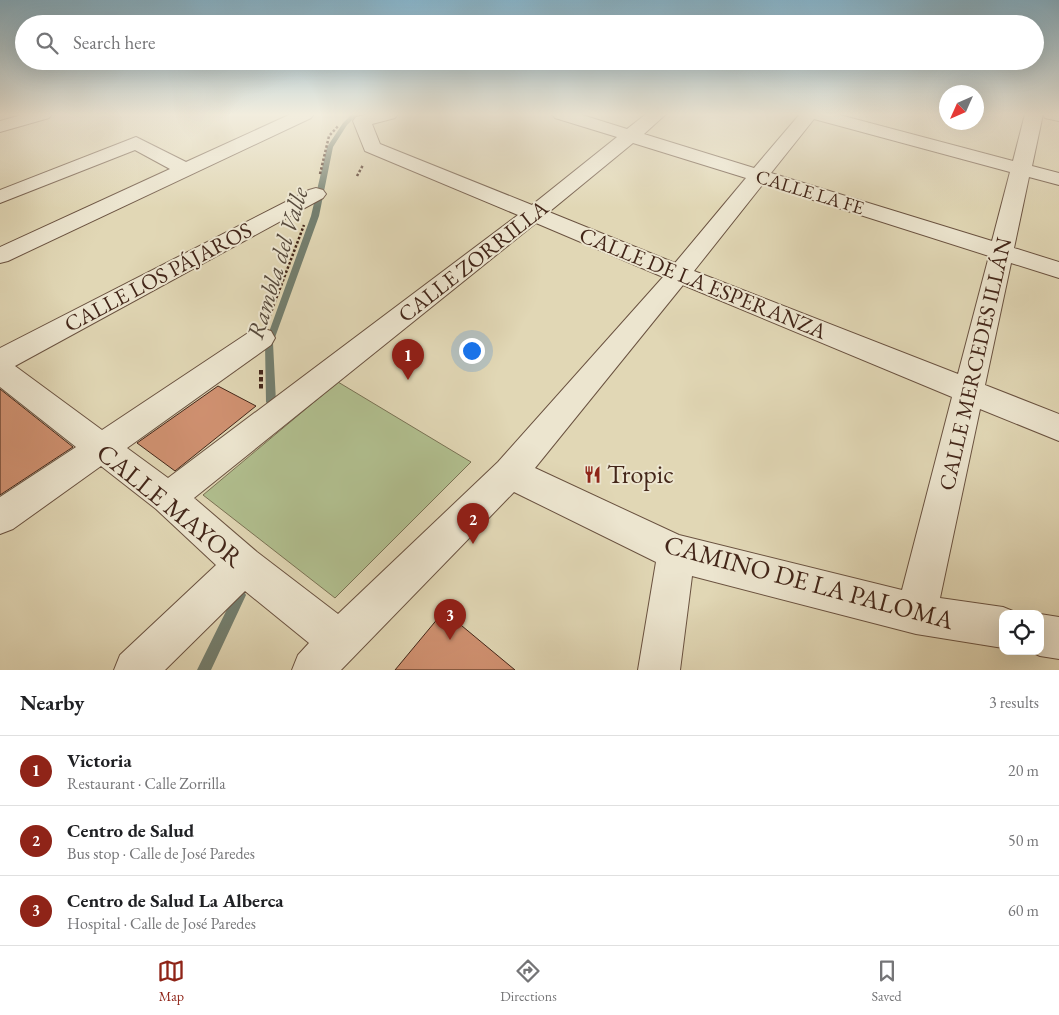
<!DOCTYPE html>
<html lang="en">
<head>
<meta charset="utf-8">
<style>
	body { margin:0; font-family:"EB Garamond",serif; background:#f2f2f2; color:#202124 }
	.controls { position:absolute; right:15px; bottom:15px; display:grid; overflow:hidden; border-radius:10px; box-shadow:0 5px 20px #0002 }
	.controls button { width:45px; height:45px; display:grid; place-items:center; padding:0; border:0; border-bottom:1px solid #e0e0e0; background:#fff; color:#202124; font:25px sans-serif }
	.compass { position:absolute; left:939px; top:85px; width:45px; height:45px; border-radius:50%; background:#fff; box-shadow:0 5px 20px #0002; rotate:225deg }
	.you { position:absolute; left:471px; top:350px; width:18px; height:18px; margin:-12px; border:4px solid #fff; border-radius:50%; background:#1a73e8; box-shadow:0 0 0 8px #1a73e833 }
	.badge { display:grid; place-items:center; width:32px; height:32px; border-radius:50%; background:#8f2418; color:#fff; font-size:16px; font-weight:700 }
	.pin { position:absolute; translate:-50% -41px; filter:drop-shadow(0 1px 2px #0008) }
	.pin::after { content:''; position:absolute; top:26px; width:18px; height:15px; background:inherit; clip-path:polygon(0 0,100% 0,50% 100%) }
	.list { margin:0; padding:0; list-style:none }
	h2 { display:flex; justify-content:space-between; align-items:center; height:65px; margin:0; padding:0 20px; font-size:21px }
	h2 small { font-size:16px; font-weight:400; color:#757577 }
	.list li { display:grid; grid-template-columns:32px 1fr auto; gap:15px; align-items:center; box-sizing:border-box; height:70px; padding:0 20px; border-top:1px solid #e0e0e0 }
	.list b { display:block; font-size:19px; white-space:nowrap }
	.list p { margin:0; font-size:16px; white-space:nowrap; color:#757577 }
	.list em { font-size:16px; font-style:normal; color:#757577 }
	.icon { flex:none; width:28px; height:28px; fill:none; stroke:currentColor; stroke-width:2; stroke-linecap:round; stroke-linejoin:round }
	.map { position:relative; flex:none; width:1059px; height:670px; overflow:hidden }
	.search { position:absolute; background:#fff; box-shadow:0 5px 20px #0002; left:15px; right:15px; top:15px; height:55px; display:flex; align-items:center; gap:12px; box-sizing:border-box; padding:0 18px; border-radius:28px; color:#757577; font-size:19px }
	.sheet { height:275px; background:#fff }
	nav { display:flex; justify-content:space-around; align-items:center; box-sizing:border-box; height:70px; border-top:1px solid #e0e0e0; background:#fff; font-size:14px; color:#757577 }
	nav a { display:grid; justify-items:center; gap:2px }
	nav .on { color:#8f2418 }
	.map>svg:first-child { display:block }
	.green { fill:#b1bf8f; stroke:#7a7254 }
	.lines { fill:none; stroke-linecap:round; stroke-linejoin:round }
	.stream { fill:#747f6f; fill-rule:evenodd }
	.building { fill:#d09171; stroke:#432619 }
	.street-casing { stroke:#6a5240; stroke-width:2 }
	.path-far1 { stroke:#432619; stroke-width:2.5; stroke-dasharray:2.5 2; stroke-linecap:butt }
	.path { stroke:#432619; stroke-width:4; stroke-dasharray:4.5 2.5; stroke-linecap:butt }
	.street { fill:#ece5cf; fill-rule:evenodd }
	.labels { text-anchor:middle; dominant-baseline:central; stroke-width:4; stroke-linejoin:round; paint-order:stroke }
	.far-street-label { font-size:19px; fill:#432619; stroke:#ece5cf }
	.street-label { font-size:22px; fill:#432619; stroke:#ece5cf }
	.water-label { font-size:24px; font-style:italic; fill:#584b3d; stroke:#ece5cf }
	.near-poi-label { font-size:26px; fill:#432619; stroke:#ece5cf; text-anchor:start }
	.near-street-label { font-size:26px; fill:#432619; stroke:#ece5cf }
</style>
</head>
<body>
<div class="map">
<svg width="1059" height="670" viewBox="0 0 1059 670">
	<rect width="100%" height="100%" fill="#e1d7b5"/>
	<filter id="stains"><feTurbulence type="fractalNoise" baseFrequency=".004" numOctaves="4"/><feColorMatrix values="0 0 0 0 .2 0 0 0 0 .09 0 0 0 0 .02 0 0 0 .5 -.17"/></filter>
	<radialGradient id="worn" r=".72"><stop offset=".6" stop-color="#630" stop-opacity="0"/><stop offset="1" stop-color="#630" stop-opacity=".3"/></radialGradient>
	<!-- green -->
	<path class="green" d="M 338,382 L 471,462 L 335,598 L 203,495 Z"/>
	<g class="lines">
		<!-- stream -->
		<path class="stream" d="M 352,114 L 358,114 L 347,125 L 333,147 L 319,216 L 273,343 L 276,402 L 274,405 L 271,406 L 268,405 L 266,402 L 265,343 L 311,216 L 327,147 L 343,123 Z
			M 240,589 L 244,591 L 246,595 L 211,670 L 197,670 L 236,591 Z"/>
	</g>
	<!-- building -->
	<path class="building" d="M 218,386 L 256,406 L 175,471 L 137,443 Z
		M 0,389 L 73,447 L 0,495 Z
		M 444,611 L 515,670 L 395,670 Z"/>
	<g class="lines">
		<defs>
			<path id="street" d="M 25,114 L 52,114 L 49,118 L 0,132 L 0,121 Z
				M 291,114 L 314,114 L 311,118 L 8,261 L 0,263 L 0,247 L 170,169 L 135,150 L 0,203 L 0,190 L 136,137 L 186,162 Z
				M 369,114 L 398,114 L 395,118 L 372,124 L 380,144 L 532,205 L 617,137 L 555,118 L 552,114 L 579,114 L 627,129 L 646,114 L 666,114 L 644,134 L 754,168 L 800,114 L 836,114 L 1013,161 L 1025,114 L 1059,114 L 1059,121 L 1045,118 L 1043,114 L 1032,166 L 1059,173 L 1059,185 L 1029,177 L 1014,248 L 1059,262 L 1059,278 L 1011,263 L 985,385 L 1059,414 L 1059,441 L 980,409 L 940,598 L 1003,607 L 1018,613 L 1003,614 L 1003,648 L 916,634 L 692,576 L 680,670 L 638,670 L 656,562 L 514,492 L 341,670 L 292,670 L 298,655 L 309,643 L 245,591 L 165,670 L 114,670 L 120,655 L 216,565 L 156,509 L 101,466 L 13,529 L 0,534 L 0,497 L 76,447 L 0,387 L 0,348 L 309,190 L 316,188 L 323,190 L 326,194 L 323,198 L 15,366 L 102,430 L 251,331 L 261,328 L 271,331 L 275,338 L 271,345 L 127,448 L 168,478 L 518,215 L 365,151 L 353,121 L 356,117 ZM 814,119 L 1010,172 L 992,241 L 771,173 ZM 633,143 L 746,178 L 675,263 L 549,212 ZM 763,184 L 989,256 L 958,374 L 694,271 ZM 536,223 L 663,277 L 498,462 L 338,614 L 257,552 L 194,498 ZM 683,285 L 952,397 L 902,590 L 679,535 L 535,468 Z
				M 1040,614 L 1059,617 L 1059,659 L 1040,656 L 1029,651 L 1040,651 Z"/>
		</defs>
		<!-- street casing -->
		<use href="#street" class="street-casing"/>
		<!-- path-far1 -->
		<path class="path-far1" d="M 320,174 L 329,136 L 339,125
			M 357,176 L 363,165
			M 270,315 L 304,225"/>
		<!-- path -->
		<path class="path" d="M 261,370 L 261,389"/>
		<!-- street -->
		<use href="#street" class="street"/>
	</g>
	<!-- sky -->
	<linearGradient id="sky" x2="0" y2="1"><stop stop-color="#87b6ce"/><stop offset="0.55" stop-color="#f2edde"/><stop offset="1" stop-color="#f2edde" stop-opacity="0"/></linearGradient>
	<rect width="1059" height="208" fill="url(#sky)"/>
	<!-- icons -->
	<defs>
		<symbol id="restaurant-bare" viewBox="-9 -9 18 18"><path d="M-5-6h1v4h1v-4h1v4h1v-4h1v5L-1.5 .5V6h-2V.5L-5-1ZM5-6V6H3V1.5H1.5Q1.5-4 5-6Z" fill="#8f2418" stroke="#ece5cf" stroke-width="2.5" paint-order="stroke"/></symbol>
	</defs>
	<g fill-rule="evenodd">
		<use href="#restaurant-bare" x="580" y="462" width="25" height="25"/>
	</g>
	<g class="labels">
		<!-- far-street labels -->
		<g class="far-street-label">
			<text transform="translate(810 192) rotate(17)">CALLE LA FE</text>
		</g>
		<!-- street labels -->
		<g class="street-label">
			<text transform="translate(473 261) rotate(-38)">CALLE ZORRILLA</text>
			<text transform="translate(158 277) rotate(-28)">CALLE LOS PÁJAROS</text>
			<text transform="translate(703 283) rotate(22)">CALLE DE LA ESPERANZA</text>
			<text transform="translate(975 364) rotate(-77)">CALLE MERCEDES ILLÁN</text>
		</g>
		<!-- water labels -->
		<g class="water-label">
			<text transform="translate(277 263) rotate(-73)">Rambla del Valle</text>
		</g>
		<!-- near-poi labels -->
		<g class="near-poi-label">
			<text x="607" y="474">Tropic</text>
		</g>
		<!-- near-street labels -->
		<g class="near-street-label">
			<text transform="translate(170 505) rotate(39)">CALLE MAYOR</text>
			<text transform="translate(809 582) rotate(15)">CAMINO DE LA PALOMA</text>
		</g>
	</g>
	<rect width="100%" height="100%" filter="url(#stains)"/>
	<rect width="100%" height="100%" fill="url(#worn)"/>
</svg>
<div class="controls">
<button><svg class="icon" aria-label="locate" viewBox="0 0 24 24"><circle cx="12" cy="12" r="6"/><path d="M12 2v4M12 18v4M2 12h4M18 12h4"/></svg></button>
</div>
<svg class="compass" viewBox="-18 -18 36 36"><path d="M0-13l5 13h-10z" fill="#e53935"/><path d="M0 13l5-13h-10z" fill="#757577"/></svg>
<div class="you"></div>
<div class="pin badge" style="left:408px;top:380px">1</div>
<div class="pin badge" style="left:473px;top:544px">2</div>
<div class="pin badge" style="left:450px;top:640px">3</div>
<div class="search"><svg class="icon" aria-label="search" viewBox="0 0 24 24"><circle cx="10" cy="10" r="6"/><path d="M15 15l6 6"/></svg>Search here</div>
</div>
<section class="sheet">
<h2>Nearby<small>3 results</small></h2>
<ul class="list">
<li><span class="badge">1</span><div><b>Victoria</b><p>Restaurant · Calle Zorrilla</p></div><em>20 m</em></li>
<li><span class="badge">2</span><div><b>Centro de Salud</b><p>Bus stop · Calle de José Paredes</p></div><em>50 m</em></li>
<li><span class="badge">3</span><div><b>Centro de Salud La Alberca</b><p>Hospital · Calle de José Paredes</p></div><em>60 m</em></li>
</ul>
</section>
<nav>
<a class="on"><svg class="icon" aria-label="map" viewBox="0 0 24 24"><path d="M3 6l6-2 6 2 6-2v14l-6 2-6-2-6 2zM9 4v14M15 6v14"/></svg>Map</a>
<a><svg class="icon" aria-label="directions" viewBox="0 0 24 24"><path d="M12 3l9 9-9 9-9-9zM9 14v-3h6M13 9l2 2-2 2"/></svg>Directions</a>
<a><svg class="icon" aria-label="saved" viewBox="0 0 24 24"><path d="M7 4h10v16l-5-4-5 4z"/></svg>Saved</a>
</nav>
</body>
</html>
